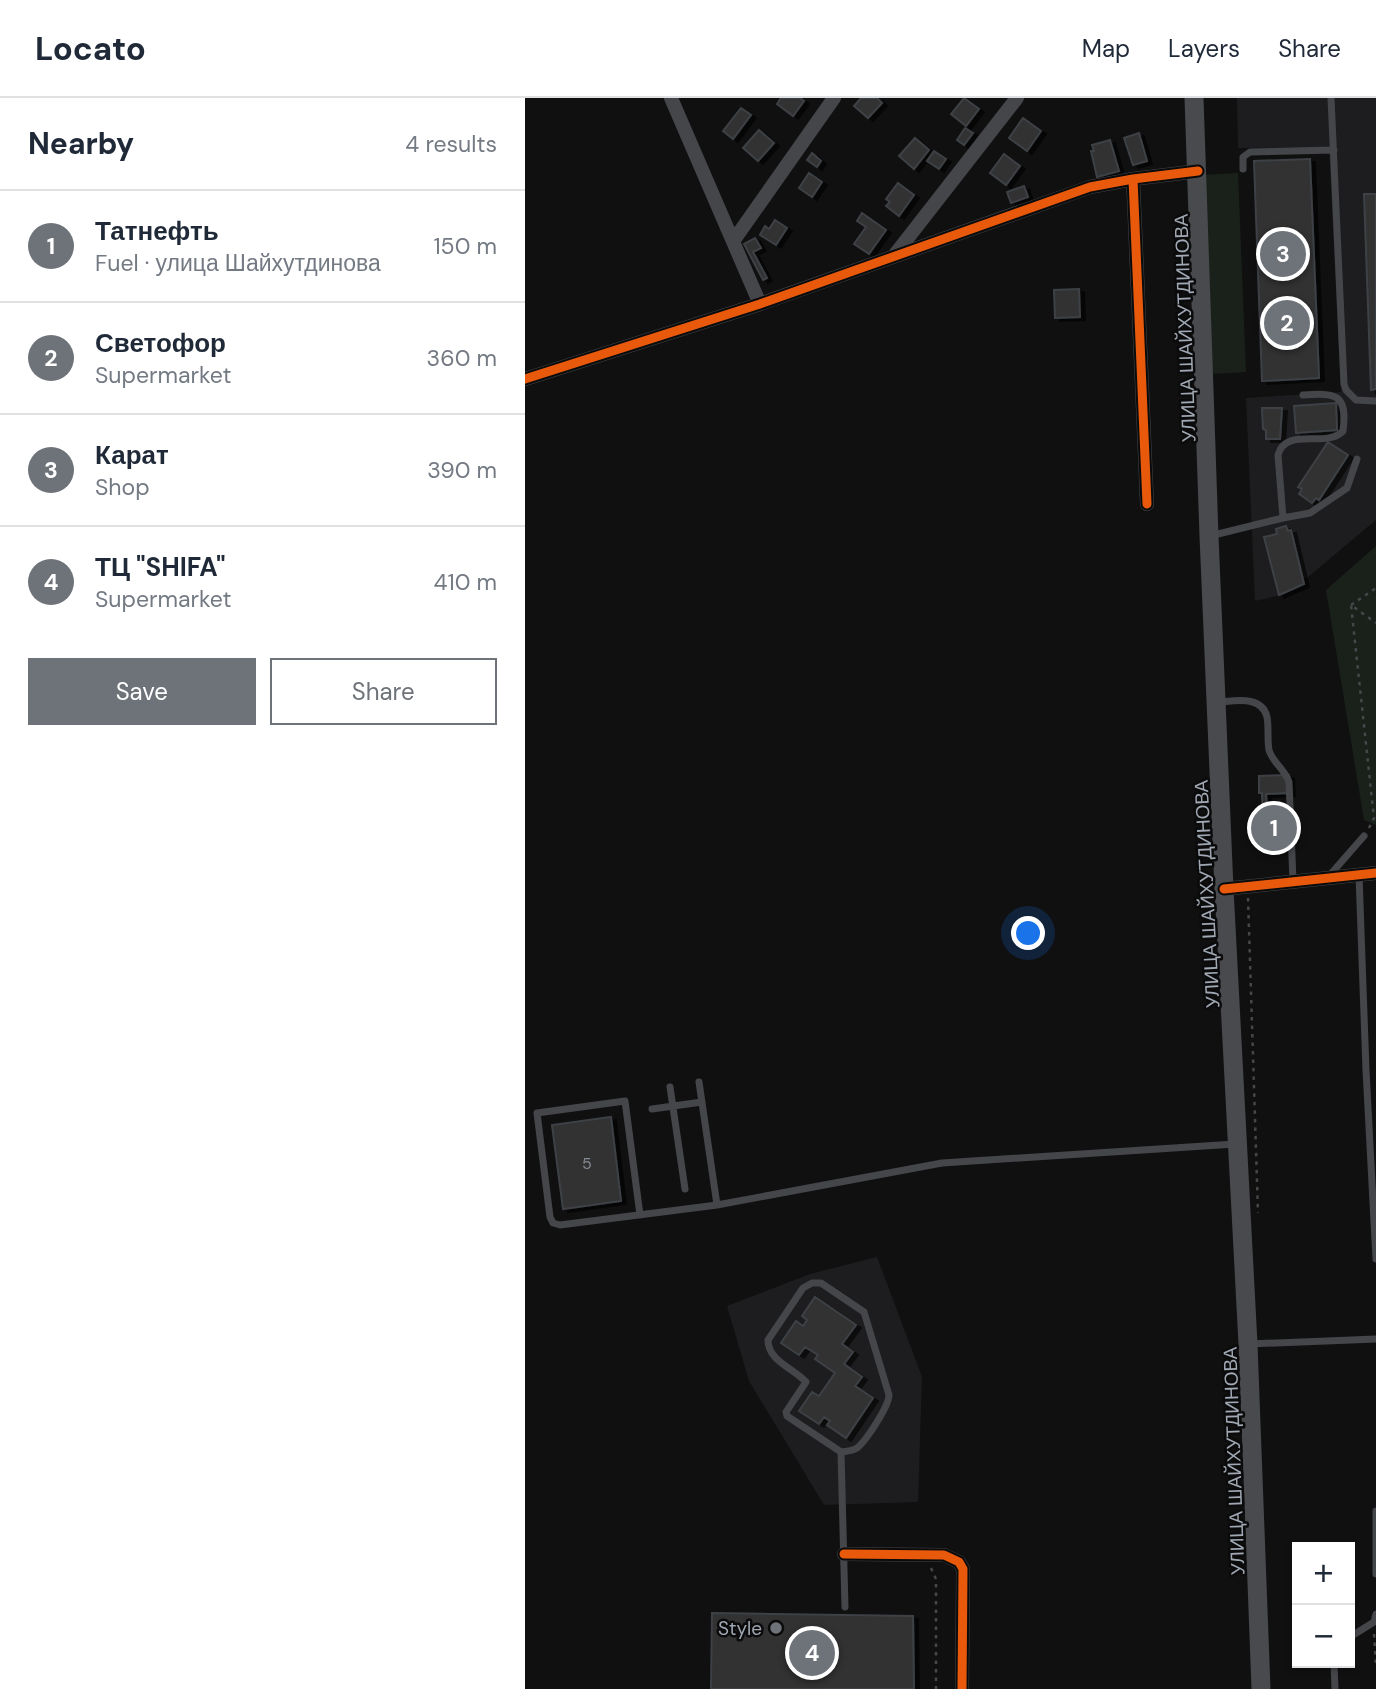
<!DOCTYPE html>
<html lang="en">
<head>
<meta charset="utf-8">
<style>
	body { margin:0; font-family:"DM Sans",sans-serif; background:#f6f6f7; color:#1f2937 }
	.controls { position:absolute; right:21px; bottom:21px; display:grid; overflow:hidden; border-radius:0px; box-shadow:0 2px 5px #0004 }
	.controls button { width:63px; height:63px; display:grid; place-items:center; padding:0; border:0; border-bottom:2px solid #e0e1e3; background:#fff; color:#1f2937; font:35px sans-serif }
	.you { position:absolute; left:504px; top:836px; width:24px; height:24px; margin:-18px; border:5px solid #fff; border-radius:50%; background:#1a73e8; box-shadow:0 0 0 10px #1a73e833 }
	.badge { display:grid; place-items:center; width:46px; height:46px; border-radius:50%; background:#6e737a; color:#fff; font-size:23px; font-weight:700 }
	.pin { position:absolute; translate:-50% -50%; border:4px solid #fff; box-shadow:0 2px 7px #0006 }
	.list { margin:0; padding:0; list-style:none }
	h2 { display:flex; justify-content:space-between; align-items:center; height:91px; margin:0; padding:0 28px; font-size:30px }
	h2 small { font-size:23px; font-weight:400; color:#747a83 }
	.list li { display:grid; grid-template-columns:46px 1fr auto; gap:21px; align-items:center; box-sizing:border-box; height:112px; padding:0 28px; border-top:2px solid #e0e1e3 }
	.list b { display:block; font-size:26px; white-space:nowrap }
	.list p { margin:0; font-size:23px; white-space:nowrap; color:#747a83 }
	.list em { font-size:23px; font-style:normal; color:#747a83 }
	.actions { display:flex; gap:14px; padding:21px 28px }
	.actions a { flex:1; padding:16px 0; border:2px solid #6e737a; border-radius:0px; text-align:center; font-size:24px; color:#6e737a }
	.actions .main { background:#6e737a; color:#fff }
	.map { position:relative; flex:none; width:851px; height:1591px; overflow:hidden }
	header { display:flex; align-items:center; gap:42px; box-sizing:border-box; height:98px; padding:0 35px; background:#fff; border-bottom:2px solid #e0e1e3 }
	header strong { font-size:33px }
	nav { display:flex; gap:38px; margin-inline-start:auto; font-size:24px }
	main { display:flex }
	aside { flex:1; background:#fff }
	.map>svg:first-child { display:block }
	.built { fill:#1d1d1f }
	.green { fill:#1a211b }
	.building { fill:#303133; stroke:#3e4145; stroke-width:2; filter:url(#shadow) }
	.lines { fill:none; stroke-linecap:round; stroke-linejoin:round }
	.path { stroke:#46474b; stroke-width:2.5; stroke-dasharray:3.5 5; stroke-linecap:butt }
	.service { stroke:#444649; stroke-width:7 }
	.minor { stroke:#444649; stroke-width:14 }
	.secondary { stroke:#484a4d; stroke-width:19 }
	.cycleway-casing { stroke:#0b0b0c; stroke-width:13 }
	.cycleway { stroke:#e8590c; stroke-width:9 }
	.poi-dot { fill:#6e737a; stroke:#0b0b0c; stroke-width:2.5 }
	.labels { text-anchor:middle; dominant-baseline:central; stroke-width:5; stroke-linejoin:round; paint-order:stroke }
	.number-label { font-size:16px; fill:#848a93 }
	.street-label { font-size:19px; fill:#a0a8b3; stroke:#0b0b0c }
	.poi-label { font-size:19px; fill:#a0a8b3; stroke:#0b0b0c; text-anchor:end }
</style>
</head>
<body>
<header>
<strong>Locato</strong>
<nav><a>Map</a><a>Layers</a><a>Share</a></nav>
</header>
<main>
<aside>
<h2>Nearby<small>4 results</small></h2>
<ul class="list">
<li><span class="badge">1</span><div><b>Татнефть</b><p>Fuel · улица Шайхутдинова</p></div><em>150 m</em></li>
<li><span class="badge">2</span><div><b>Светофор</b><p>Supermarket</p></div><em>360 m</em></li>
<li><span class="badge">3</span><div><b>Карат</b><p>Shop</p></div><em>390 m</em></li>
<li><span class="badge">4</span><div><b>ТЦ &quot;SHIFA&quot;</b><p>Supermarket</p></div><em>410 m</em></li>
</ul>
<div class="actions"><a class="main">Save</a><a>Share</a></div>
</aside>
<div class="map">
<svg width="851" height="1591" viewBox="0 0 851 1591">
	<defs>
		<filter id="shadow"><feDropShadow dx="5" dy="3" stdDeviation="0" flood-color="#0009"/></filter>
	</defs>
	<rect width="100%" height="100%" fill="#101011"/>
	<!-- built -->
	<path class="built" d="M 712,0 L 851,0 L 851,422 L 777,484 L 752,498 L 730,503 L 721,300 L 816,294 L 804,49 L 713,50 Z
		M 352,1159 L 397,1279 L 393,1404 L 299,1407 L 224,1283 L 202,1208 L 285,1176 Z"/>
	<!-- green -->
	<path class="green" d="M 713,75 L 721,274 L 686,276 L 678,77 Z
		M 851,448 L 851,727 L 839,722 L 801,492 Z"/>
	<!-- building -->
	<path class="building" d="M 256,0 L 275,0 L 279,3 L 268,18 L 252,6 Z
		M 336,0 L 352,0 L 357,5 L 343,20 L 329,8 Z
		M 439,0 L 454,11 L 441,28 L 426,16 Z
		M 216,10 L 226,17 L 208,41 L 198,33 Z
		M 498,20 L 516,33 L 502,53 L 484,40 Z
		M 440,30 L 448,35 L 439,47 L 432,42 Z
		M 234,32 L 249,45 L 233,63 L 218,50 Z
		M 614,35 L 622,63 L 608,67 L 599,40 Z
		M 390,40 L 404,52 L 389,71 L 374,58 Z
		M 585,42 L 594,73 L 572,79 L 566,53 L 569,53 L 567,47 Z
		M 409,53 L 421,61 L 414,71 L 402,63 Z
		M 287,55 L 296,63 L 292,69 L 282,62 Z
		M 479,56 L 495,68 L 481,87 L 465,75 Z
		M 785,61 L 794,280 L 737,283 L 729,63 Z
		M 284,75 L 297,84 L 287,99 L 274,90 Z
		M 373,85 L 389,97 L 374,118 L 361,108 L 365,104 L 361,101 Z
		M 499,88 L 503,99 L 486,105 L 482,94 Z
		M 839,96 L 851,96 L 851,291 L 846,292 Z
		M 337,115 L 361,132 L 344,156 L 329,146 L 341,129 L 332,123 Z
		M 250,122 L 262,130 L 251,147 L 235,137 L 240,128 L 244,131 Z
		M 230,140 L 236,150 L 228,154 L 242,180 L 238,182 L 219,146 Z
		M 554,191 L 555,219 L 530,220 L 529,192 Z
		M 811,305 L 812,332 L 771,335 L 769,308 Z
		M 737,310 L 757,310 L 755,341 L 741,341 L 741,332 L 738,331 Z
		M 803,344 L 823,357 L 794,402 L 791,400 L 787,405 L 774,396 L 777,391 L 773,389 Z
		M 761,428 L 763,433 L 766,432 L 779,486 L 754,497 L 739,439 L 752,436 L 751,431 Z
		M 764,677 L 765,695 L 741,696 L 742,709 L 748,708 L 748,714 L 759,714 L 760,741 L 743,742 L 742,726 L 738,726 L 737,695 L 734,695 L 734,678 Z
		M 86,1019 L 96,1103 L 38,1111 L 27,1027 Z
		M 290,1199 L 331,1227 L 317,1246 L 328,1254 L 319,1266 L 337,1279 L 330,1288 L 348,1300 L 321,1340 L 302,1327 L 305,1323 L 299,1319 L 294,1326 L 274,1313 L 287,1294 L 294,1298 L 310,1275 L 290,1261 L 293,1257 L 280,1249 L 274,1257 L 256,1245 L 271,1223 L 278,1228 L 282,1222 L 277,1218 Z
		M 187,1515 L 388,1518 L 389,1591 L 186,1591 Z"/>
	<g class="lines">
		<!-- path -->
		<path class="path" d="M 826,507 L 851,490
			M 844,730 L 849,720 L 826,507 L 851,525
			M 723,800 L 733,1115
			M 406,1470 L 411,1481 L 411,1591
			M 849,1536 L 851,1567"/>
		<!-- service -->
		<path class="service" d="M 806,0 L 819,286 L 821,292 L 831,302 L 851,303
			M 718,71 L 718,59 L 725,54 L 809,52
			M 758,420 L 785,415 L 822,390 L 832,361
			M 685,438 L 758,420 L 753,357 C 761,328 801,351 818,333 C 823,295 810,295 778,297
			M 694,604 C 710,603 737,597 742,619 C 744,629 742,641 744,652 C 747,664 760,671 764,684 L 768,783
			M 834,777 L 841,972 L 851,1161
			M 804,778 L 839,738
			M 174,984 L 192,1107
			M 145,989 L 160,1091
			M 127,1011 L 177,1004
			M 115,1117 L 100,1003 L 12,1015 L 25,1119 L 28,1125 L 35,1127 L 192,1107 L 417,1065 L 710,1046
			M 723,1246 L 851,1241
			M 316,1354 C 322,1353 328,1353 332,1350 C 341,1343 364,1308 364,1297 L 339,1214 L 296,1185 L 287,1185 L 278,1190 L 243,1242 C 243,1263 268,1270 281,1284 L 261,1314 L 262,1318 L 316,1354 L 320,1509
			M 851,1413 L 851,1476
			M 825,1539 L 849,1524 L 851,1516
			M 809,1565 L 810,1591"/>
		<!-- minor -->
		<path class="minor" d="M 146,0 L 235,206
			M 608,81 L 622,406
			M 209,142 L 309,0
			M 368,159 L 492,0
			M 0,281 L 235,206 L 565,89 L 608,81 L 673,73
			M 699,791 L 851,775
			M 319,1456 L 419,1457 L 434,1464 L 438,1471 L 437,1591"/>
		<!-- secondary -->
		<path class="secondary" d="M 669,0 L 684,438 L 699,791 L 723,1246 L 736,1591"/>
		<defs>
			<path id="cycleway" d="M 608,81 L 622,406
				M 0,281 L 235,206 L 565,89 L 608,81 L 673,73
				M 699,791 L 851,775
				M 319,1456 L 419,1457 L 434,1464 L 438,1471 L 437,1591"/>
		</defs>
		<!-- cycleway casing -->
		<use href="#cycleway" class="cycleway-casing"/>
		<!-- cycleway -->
		<use href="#cycleway" class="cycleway"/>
	</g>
	<!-- markers -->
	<circle class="poi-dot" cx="251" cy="1530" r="7"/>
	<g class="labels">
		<!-- number labels -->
		<g class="number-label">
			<text x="62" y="1065">5</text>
		</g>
		<!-- street labels -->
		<g class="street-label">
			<text transform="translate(660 230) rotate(-92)">УЛИЦА ШАЙХУТДИНОВА</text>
			<text transform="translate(682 796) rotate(-93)">УЛИЦА ШАЙХУТДИНОВА</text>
			<text transform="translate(709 1363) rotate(-92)">УЛИЦА ШАЙХУТДИНОВА</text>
		</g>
		<!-- poi labels -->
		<g class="poi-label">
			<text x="237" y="1530">Style</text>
		</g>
	</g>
</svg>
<div class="controls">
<button>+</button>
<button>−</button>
</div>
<div class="you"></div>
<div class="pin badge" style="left:749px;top:730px">1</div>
<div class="pin badge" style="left:762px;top:225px">2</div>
<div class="pin badge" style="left:758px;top:156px">3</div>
<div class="pin badge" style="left:287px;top:1555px">4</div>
</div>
</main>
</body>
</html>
